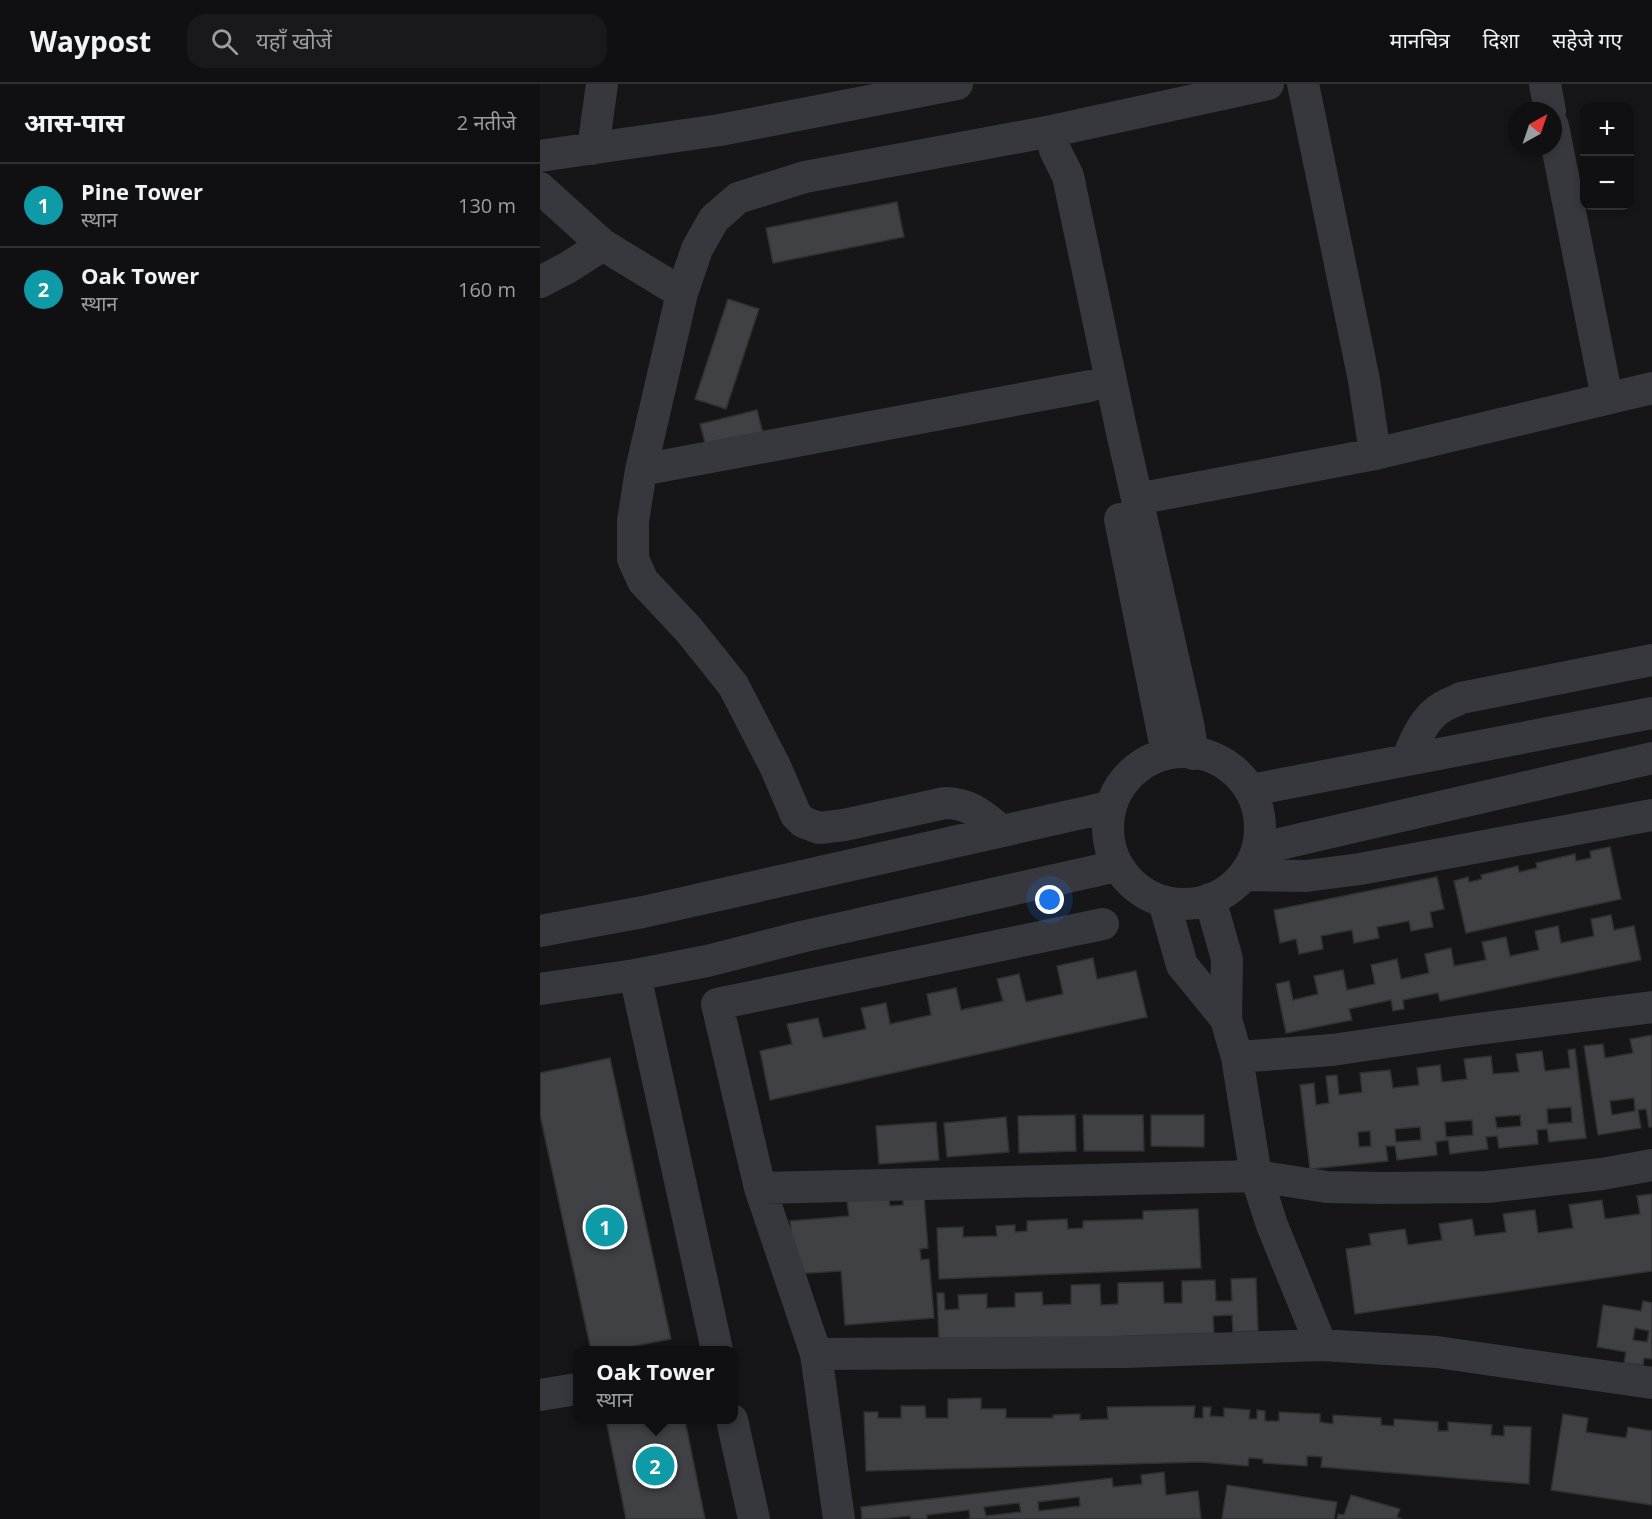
<!DOCTYPE html>
<html lang="hi">
<head>
<meta charset="utf-8">
<style>
	body { margin:0; font-family:"Open Sans","Noto Sans Devanagari",sans-serif; background:#19191b; color:#f1f3f6 }
	.controls { position:absolute; right:18px; top:18px; display:grid; overflow:hidden; border-radius:12px; box-shadow:0 3px 9px #0003 }
	.controls button { width:54px; height:54px; display:grid; place-items:center; padding:0; border:0; border-bottom:2px solid #303032; background:#101012; color:#f1f3f6; font:30px sans-serif }
	.compass { position:absolute; left:968px; top:18px; width:54px; height:54px; border-radius:50%; background:#101012; box-shadow:0 3px 9px #0003; rotate:40deg }
	.you { position:absolute; left:510px; top:816px; width:21px; height:21px; margin:-15px; border:4px solid #fff; border-radius:50%; background:#1a73e8; box-shadow:0 0 0 9px #1a73e833 }
	.badge { display:grid; place-items:center; width:39px; height:39px; border-radius:50%; background:#f2b134; color:#fff; font-size:20px; font-weight:700 }
	.pin { position:absolute; translate:-50% -50%; border:3px solid #fff; box-shadow:0 2px 6px #0006 }
	.popup { position:absolute; left:33px; top:1262px; width:165px; height:78px; box-sizing:border-box; display:grid; place-content:center; border-radius:12px; background:#101012; filter:drop-shadow(0 2px 4px #0005); font-size:20px; white-space:nowrap; color:#9c9d9f }
	.popup b { font-size:22px; color:#f1f3f6 }
	.popup::after { content:''; position:absolute; left:50%; top:100%; margin-left:-12px; border:12px solid transparent; border-top-color:#101012 }
	.list { margin:0; padding:0; list-style:none }
	h2 { display:flex; justify-content:space-between; align-items:center; height:78px; margin:0; padding:0 24px; font-size:26px }
	h2 small { font-size:20px; font-weight:400; color:#9c9d9f }
	.list li { display:grid; grid-template-columns:39px 1fr auto; gap:18px; align-items:center; box-sizing:border-box; height:84px; padding:0 24px; border-top:2px solid #303032 }
	.list b { display:block; font-size:22px; white-space:nowrap }
	.list p { margin:0; font-size:20px; white-space:nowrap; color:#9c9d9f }
	.list em { font-size:20px; font-style:normal; color:#9c9d9f }
	.icon { flex:none; width:33px; height:33px; fill:none; stroke:currentColor; stroke-width:2; stroke-linecap:round; stroke-linejoin:round }
	.map { position:relative; flex:none; width:1112px; height:1435px; overflow:hidden }
	header { display:flex; align-items:center; gap:36px; box-sizing:border-box; height:84px; padding:0 30px; background:#101012; border-bottom:2px solid #303032 }
	header strong { font-size:28px }
	nav { display:flex; gap:33px; margin-inline-start:auto; font-size:21px }
	.search { width:420px; height:54px; background:#19191b; display:flex; align-items:center; gap:15px; box-sizing:border-box; padding:0 21px; border-radius:18px; color:#9c9d9f; font-size:22px }
	main { display:flex }
	aside { flex:1; background:#101012 }
	.map>svg:first-child { display:block }
	.building { fill:#404145; stroke:#303034; stroke-width:1.5; fill-rule:evenodd }
	.lines { fill:none; stroke-linecap:round; stroke-linejoin:round }
	.street { stroke:#37383d; stroke-width:32 }
</style>
</head>
<body>
<header>
<strong>Waypost</strong>
<div class="search"><svg class="icon" aria-label="search" viewBox="0 0 24 24"><circle cx="10" cy="10" r="6"/><path d="M15 15l6 6"/></svg>यहाँ खोजें</div>
<nav><a>मानचित्र</a><a>दिशा</a><a>सहेजे गए</a></nav>
</header>
<main>
<aside>
<h2>आस-पास<small>2 नतीजे</small></h2>
<ul class="list">
<li><span class="badge" style="background:#0f9aa8">1</span><div><b>Pine Tower</b><p>स्थान</p></div><em>130 m</em></li>
<li><span class="badge" style="background:#0f9aa8">2</span><div><b>Oak Tower</b><p>स्थान</p></div><em>160 m</em></li>
</ul>
</aside>
<div class="map">
<svg width="1112" height="1435" viewBox="0 0 1112 1435">
	<rect width="100%" height="100%" fill="#161618"/>
	<!-- building -->
	<path class="building" d="M 357,118 L 364,153 L 233,179 L 226,144 Z
		M 188,215 L 219,225 L 186,325 L 155,315 Z
		M 217,326 L 224,353 L 167,366 L 160,340 Z
		M 1070,763 L 1081,815 L 926,849 L 914,797 L 928,793 L 929,798 L 942,795 L 941,791 L 978,782 L 979,788 L 997,784 L 996,779 L 1035,770 L 1036,777 L 1051,774 L 1050,767 Z
		M 897,793 L 904,825 L 890,828 L 893,843 L 871,847 L 869,837 L 837,843 L 839,854 L 814,859 L 812,846 L 781,852 L 783,865 L 759,870 L 756,855 L 740,859 L 734,826 Z
		M 1071,831 L 1074,846 L 1094,842 L 1101,876 L 900,917 L 898,909 L 863,916 L 864,925 L 853,927 L 851,916 L 809,925 L 812,936 L 746,949 L 736,900 L 749,897 L 753,916 L 778,910 L 774,892 L 803,886 L 807,906 L 835,900 L 831,881 L 857,875 L 861,895 L 889,889 L 885,870 L 911,864 L 914,882 L 946,876 L 942,858 L 966,853 L 970,872 L 999,866 L 995,847 L 1018,842 L 1021,859 L 1054,852 L 1051,835 Z
		M 553,874 L 557,895 L 596,887 L 607,933 L 230,1016 L 220,967 L 252,960 L 247,940 L 278,934 L 283,954 L 326,945 L 321,924 L 346,919 L 350,940 L 391,931 L 387,910 L 416,904 L 421,926 L 463,917 L 457,895 L 479,890 L 486,918 L 523,910 L 517,882 Z
		M 1112,951 L 1112,1043 L 1109,1043 L 1106,1025 L 1098,1026 L 1101,1044 L 1058,1051 L 1044,962 L 1063,960 L 1065,974 L 1093,969 L 1090,955 ZM 1094,1014 L 1095,1027 L 1072,1031 L 1070,1017 Z
		M 1035,965 L 1046,1054 L 1009,1058 L 1007,1045 L 997,1046 L 998,1060 L 959,1064 L 957,1052 L 946,1053 L 948,1065 L 910,1070 L 908,1056 L 896,1058 L 897,1071 L 857,1076 L 855,1062 L 846,1062 L 848,1077 L 770,1085 L 760,1001 L 774,999 L 776,1021 L 789,1019 L 786,992 L 797,991 L 799,1011 L 822,1008 L 820,989 L 850,986 L 853,1004 L 879,1001 L 877,984 L 900,981 L 902,998 L 927,995 L 924,975 L 951,972 L 953,990 L 979,988 L 976,970 L 1002,967 L 1005,987 L 1030,984 L 1028,966 ZM 1031,1023 L 1032,1038 L 1008,1040 L 1007,1025 ZM 980,1031 L 981,1042 L 957,1044 L 955,1033 ZM 932,1036 L 933,1051 L 906,1053 L 905,1038 ZM 880,1043 L 881,1056 L 856,1058 L 855,1045 ZM 830,1047 L 831,1062 L 819,1063 L 818,1048 Z
		M 70,974 L 131,1255 L 74,1266 L 51,1266 L 0,1031 L 0,989 Z
		M 535,1031 L 536,1067 L 479,1069 L 478,1032 Z
		M 543,1031 L 603,1031 L 604,1067 L 544,1067 Z
		M 611,1031 L 664,1031 L 664,1063 L 611,1062 Z
		M 466,1033 L 469,1068 L 407,1073 L 404,1039 Z
		M 396,1038 L 399,1076 L 339,1080 L 336,1042 Z
		M 1112,1110 L 1112,1187 L 815,1230 L 806,1165 L 831,1161 L 829,1150 L 865,1145 L 868,1161 L 902,1156 L 899,1140 L 932,1135 L 935,1152 L 966,1148 L 963,1130 L 995,1126 L 998,1149 L 1033,1144 L 1029,1121 L 1062,1116 L 1065,1135 L 1100,1130 L 1097,1112 Z
		M 384,1111 L 388,1164 L 380,1165 L 381,1176 L 389,1175 L 394,1234 L 305,1241 L 301,1187 L 255,1190 L 250,1137 L 309,1132 L 307,1117 L 349,1114 L 350,1122 L 363,1121 L 363,1113 Z
		M 658,1125 L 661,1184 L 399,1195 L 397,1144 L 423,1143 L 423,1153 L 457,1152 L 456,1142 L 475,1141 L 475,1148 L 487,1147 L 487,1137 L 527,1135 L 528,1145 L 543,1144 L 543,1137 L 603,1135 L 603,1127 Z
		M 716,1194 L 718,1247 L 693,1248 L 692,1231 L 673,1232 L 674,1249 L 399,1259 L 397,1209 L 404,1209 L 405,1226 L 419,1225 L 418,1211 L 447,1210 L 447,1224 L 475,1223 L 475,1209 L 502,1208 L 503,1221 L 531,1220 L 531,1201 L 560,1200 L 561,1221 L 578,1220 L 578,1199 L 623,1198 L 624,1219 L 642,1219 L 642,1197 L 675,1196 L 676,1217 L 692,1217 L 691,1195 Z
		M 1103,1217 L 1112,1219 L 1112,1275 L 1104,1274 L 1103,1281 L 1084,1279 L 1086,1268 L 1057,1263 L 1063,1221 L 1101,1227 ZM 1095,1244 L 1109,1247 L 1107,1258 L 1093,1256 Z
		M 441,1314 L 441,1325 L 466,1325 L 466,1334 L 513,1334 L 513,1331 L 540,1330 L 540,1336 L 568,1335 L 567,1323 L 655,1322 L 654,1334 L 663,1334 L 663,1323 L 671,1323 L 670,1332 L 684,1333 L 684,1324 L 710,1326 L 709,1335 L 717,1335 L 717,1326 L 725,1327 L 725,1337 L 739,1337 L 739,1328 L 780,1330 L 780,1338 L 793,1340 L 793,1331 L 841,1334 L 841,1341 L 854,1342 L 854,1335 L 898,1338 L 898,1347 L 908,1347 L 908,1338 L 952,1341 L 951,1351 L 964,1352 L 964,1342 L 991,1343 L 989,1400 L 781,1383 L 782,1373 L 767,1372 L 767,1382 L 723,1379 L 723,1375 L 709,1374 L 708,1382 L 661,1378 L 326,1387 L 324,1328 L 338,1328 L 338,1334 L 361,1334 L 361,1322 L 385,1322 L 386,1334 L 408,1334 L 408,1315 Z
		M 1023,1330 L 1048,1334 L 1046,1348 L 1086,1354 L 1088,1343 L 1112,1347 L 1112,1421 L 1011,1406 Z
		M 66,1336 L 145,1336 L 165,1435 L 86,1435 Z
		M 624,1388 L 626,1411 L 658,1407 L 661,1435 L 427,1435 L 430,1435 L 429,1426 L 387,1431 L 387,1435 L 371,1435 L 370,1432 L 341,1435 L 322,1435 L 321,1423 L 572,1394 L 573,1403 L 602,1400 L 601,1391 ZM 539,1413 L 540,1422 L 499,1427 L 498,1418 ZM 479,1419 L 481,1428 L 446,1432 L 444,1423 Z
		M 687,1401 L 797,1418 L 794,1435 L 682,1435 Z
		M 811,1411 L 860,1425 L 857,1433 L 862,1435 L 797,1435 L 798,1430 L 804,1431 Z"/>
	<g class="lines">
		<!-- street -->
		<path class="street" d="M 763,0 L 824,296 L 835,370
			M 1005,0 L 1010,27
			M 1013,42 L 1067,314
			M 512,47 L 515,66 L 528,92 L 581,344 L 648,639 L 653,670
			M 53,65 L 62,0
			M 0,72 L 180,46 L 417,0
			M 0,104 L 63,161 L 142,209
			M 0,198 L 27,184 L 63,161
			M 101,386 L 550,302
			M 597,415 L 835,370 L 1112,304
			M 580,435 L 627,669
			M568 744a76 76 0 1 1 152 0a76 76 0 1 1-152 0Z
			M 867,676 C 875,656 884,633 904,622 C 909,619 916,617 921,614 L 1112,576
			M 711,706 L 1112,629
			M 462,747 C 443,732 430,719 405,719 L 304,741 L 279,744 L 263,738 L 256,731 L 235,682 L 193,601 L 149,546 L 103,497 L 93,475 L 93,437 L 101,386 L 142,209 L 157,165 L 174,135 L 198,114 L 265,93 L 512,47 L 728,0
			M 718,765 L 1112,674
			M 705,791 L 766,792 L 820,785 L 1112,731
			M 670,815 L 687,875 L 686,935 L 697,973 L 716,1092 L 732,1141 L 781,1261
			M 624,818 L 642,881 L 686,935
			M 0,847 L 103,828 L 569,723
			M 95,891 L 177,1266
			M 0,905 L 95,891 L 167,877 L 261,853 L 577,782
			M 697,973 L 792,966 L 922,947 L 1112,923
			M 220,1104 L 716,1092 L 787,1103 L 842,1104 L 947,1103 L 1062,1090 L 1112,1081
			M 276,1270 L 585,1268 L 781,1261 L 897,1268 L 1112,1299
			M 0,1311 L 37,1305
			M 192,1336 L 214,1435
			M 299,1435 L 276,1270 L 220,1104 L 177,920 L 563,840"/>
	</g>
</svg>
<div class="controls">
<button>+</button>
<button>−</button>
</div>
<svg class="compass" viewBox="-18 -18 36 36"><path d="M0-13l5 13h-10z" fill="#e53935"/><path d="M0 13l5-13h-10z" fill="#9c9d9f"/></svg>
<div class="you"></div>
<div class="pin badge" style="left:65px;top:1143px;background:#0f9aa8">1</div>
<div class="pin badge" style="left:115px;top:1382px;background:#0f9aa8">2</div>
<div class="popup"><b>Oak Tower</b>स्थान</div>
</div>
</main>
</body>
</html>
